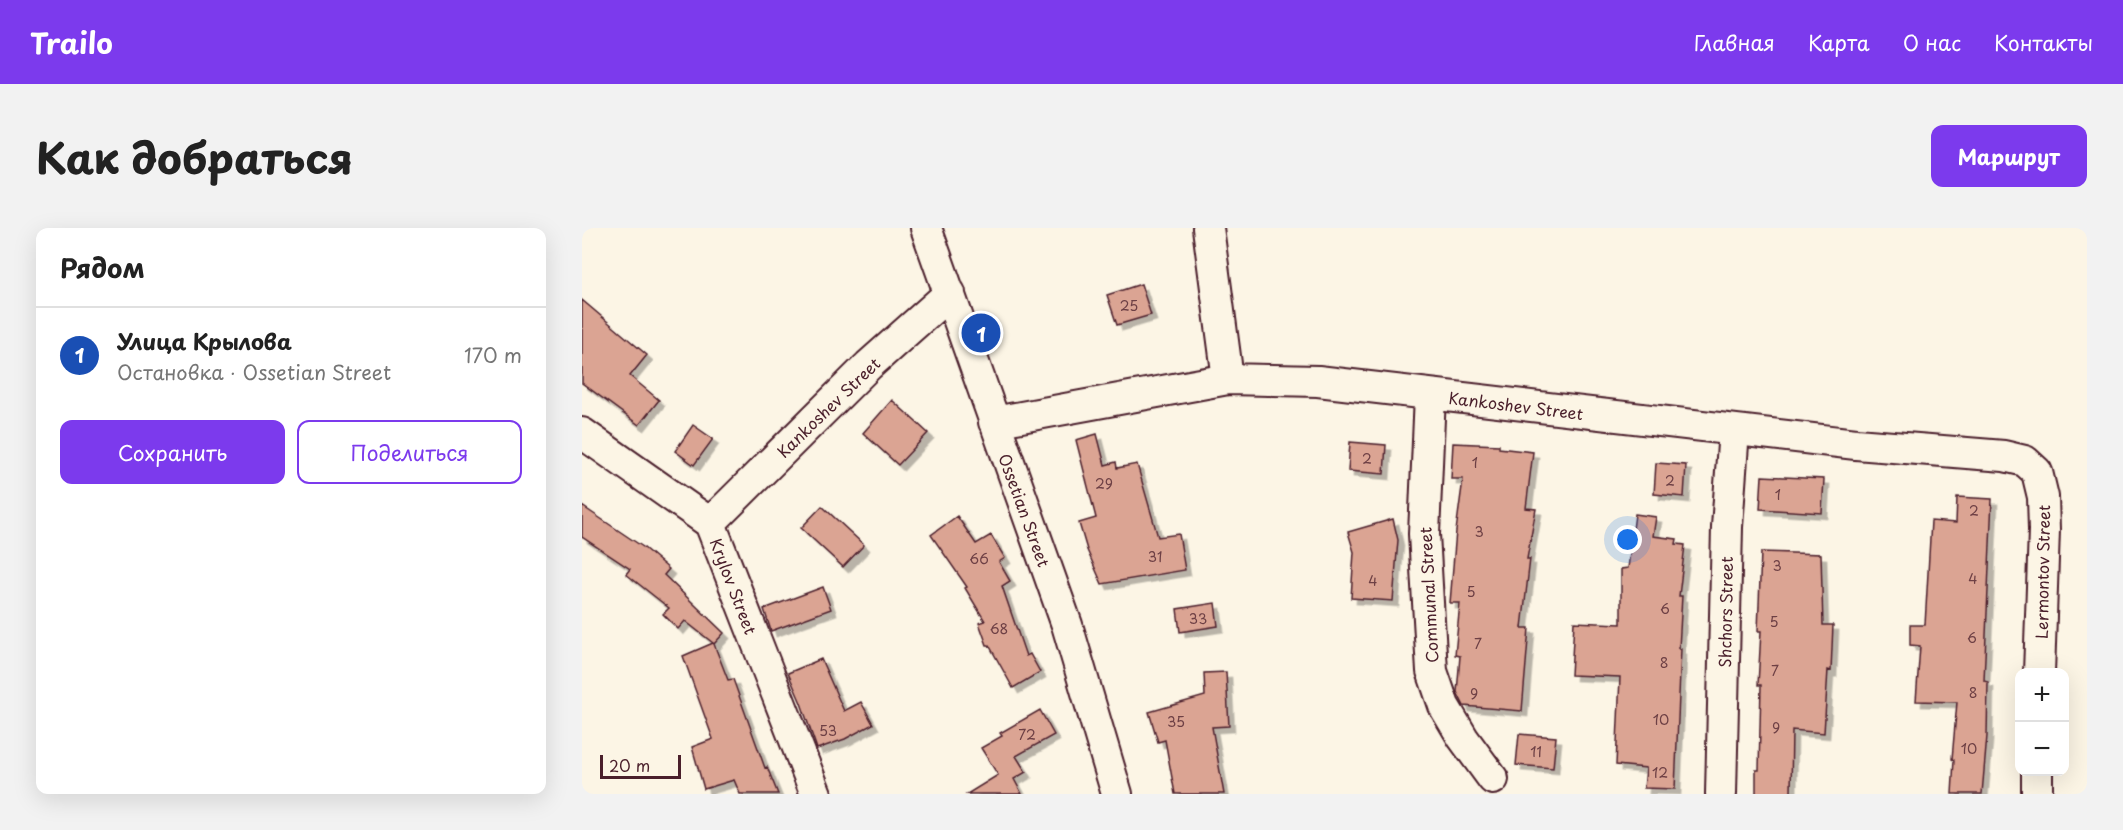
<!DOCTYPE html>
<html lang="ru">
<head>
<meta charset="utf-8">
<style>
	body { margin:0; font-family:"Playpen Sans",sans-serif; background:#f2f2f2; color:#222 }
	.controls { position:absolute; right:18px; bottom:18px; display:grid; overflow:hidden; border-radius:12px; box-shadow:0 6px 24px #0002 }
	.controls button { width:54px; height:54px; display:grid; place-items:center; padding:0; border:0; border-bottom:2px solid #e0e0e0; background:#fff; color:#222; font:30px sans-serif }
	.scale { position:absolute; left:18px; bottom:15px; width:81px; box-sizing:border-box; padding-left:6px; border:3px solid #4a1f2b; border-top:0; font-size:16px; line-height:21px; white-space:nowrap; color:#4a1f2b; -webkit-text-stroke:4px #fcf5e5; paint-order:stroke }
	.you { position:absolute; left:1046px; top:312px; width:21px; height:21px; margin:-15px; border:4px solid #fff; border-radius:50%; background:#1a73e8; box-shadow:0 0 0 9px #1a73e833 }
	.badge { display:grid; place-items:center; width:39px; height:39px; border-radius:50%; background:#7c3aed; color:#fff; font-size:20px; font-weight:700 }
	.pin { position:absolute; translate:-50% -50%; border:3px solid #fff; box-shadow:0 2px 6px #0006 }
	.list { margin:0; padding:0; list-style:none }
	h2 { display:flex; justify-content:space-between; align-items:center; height:78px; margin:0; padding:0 24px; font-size:26px }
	h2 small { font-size:20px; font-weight:400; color:#767676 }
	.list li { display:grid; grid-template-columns:39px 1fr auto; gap:18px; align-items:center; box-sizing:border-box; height:96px; padding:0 24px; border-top:2px solid #e0e0e0 }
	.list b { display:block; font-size:22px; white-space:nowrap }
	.list p { margin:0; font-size:20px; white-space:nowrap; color:#767676 }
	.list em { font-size:20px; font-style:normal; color:#767676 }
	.actions { display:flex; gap:12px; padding:18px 24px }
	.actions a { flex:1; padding:14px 0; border:2px solid #7c3aed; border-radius:12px; text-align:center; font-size:21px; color:#7c3aed }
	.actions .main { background:#7c3aed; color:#fff }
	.map { position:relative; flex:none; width:1505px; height:566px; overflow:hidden; border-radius:12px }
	header { display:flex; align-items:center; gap:36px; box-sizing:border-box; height:84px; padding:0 30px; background:#7c3aed; color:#fff }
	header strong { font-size:28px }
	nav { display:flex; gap:33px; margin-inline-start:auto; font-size:21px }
	.intro { display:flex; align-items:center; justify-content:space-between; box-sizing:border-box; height:144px; padding:0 36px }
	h1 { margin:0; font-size:42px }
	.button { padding:15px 27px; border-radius:12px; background:#7c3aed; color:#fff; font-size:21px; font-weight:700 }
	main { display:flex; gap:36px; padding:0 36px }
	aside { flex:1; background:#fff; border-radius:12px; box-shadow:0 6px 24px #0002 }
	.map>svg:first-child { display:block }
	.building { fill:#dba493; stroke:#4a1f2b; stroke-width:1.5; filter:url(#shadow) }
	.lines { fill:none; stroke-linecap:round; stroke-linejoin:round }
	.minor-casing { stroke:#4a1f2b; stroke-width:34 }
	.minor { stroke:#fcf5e5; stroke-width:30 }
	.labels { text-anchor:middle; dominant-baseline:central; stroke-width:4.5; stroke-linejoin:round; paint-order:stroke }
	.number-label { font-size:14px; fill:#6e4045 }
	.street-label { font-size:16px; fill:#4a1f2b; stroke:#fcf5e5 }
</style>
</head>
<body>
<header>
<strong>Trailo</strong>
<nav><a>Главная</a><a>Карта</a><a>О нас</a><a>Контакты</a></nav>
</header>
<div class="intro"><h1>Как добраться</h1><a class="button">Маршрут</a></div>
<main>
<aside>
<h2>Рядом<small></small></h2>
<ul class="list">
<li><span class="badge" style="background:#1a4fb4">1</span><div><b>Улица Крылова</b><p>Остановка · Ossetian Street</p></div><em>170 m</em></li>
</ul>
<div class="actions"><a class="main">Сохранить</a><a>Поделиться</a></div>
</aside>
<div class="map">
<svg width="1505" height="566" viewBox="0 0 1505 566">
	<defs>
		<filter id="shadow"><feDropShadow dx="5.5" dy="5.5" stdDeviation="0" flood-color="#0004"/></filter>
	</defs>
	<rect width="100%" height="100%" fill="#fcf5e5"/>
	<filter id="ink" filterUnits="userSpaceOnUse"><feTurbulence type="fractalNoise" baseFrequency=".0167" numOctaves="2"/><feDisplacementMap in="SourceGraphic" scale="12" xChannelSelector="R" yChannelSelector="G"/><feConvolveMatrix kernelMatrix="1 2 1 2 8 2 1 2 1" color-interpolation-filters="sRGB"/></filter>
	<g filter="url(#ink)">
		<!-- building -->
		<path class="building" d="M 559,56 L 569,87 L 535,97 L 525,67 Z
			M 0,72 L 65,127 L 48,148 L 77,172 L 57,197 L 0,155 Z
			M 310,172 L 346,205 L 316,237 L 281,205 Z
			M 111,197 L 131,211 L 112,237 L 93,223 Z
			M 515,206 L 523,237 L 534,234 L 535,240 L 555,236 L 576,309 L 597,306 L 603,342 L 520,356 L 505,322 L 497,295 L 514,290 L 494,212 Z
			M 768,214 L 804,217 L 802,246 L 766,243 Z
			M 871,215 L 917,217 L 917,220 L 951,224 L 944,280 L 954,281 L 945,331 L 948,331 L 940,400 L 947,400 L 940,483 L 882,478 L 875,464 L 878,428 L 873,427 L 878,375 L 868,375 L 874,303 L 881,251 L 869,251 Z
			M 1074,235 L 1104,237 L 1102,269 L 1072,266 Z
			M 1180,248 L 1242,251 L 1240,285 L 1178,281 Z
			M 1375,269 L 1410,271 L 1402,453 L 1406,454 L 1405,508 L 1400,566 L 1370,566 L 1372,532 L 1370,531 L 1375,474 L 1334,473 L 1338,418 L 1328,417 L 1328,397 L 1343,397 L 1349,293 L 1374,295 Z
			M 0,278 L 61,319 L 87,341 L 82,347 L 142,405 L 132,416 L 146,452 L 151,451 L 183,540 L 185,539 L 196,566 L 158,566 L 152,552 L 122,561 L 110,519 L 131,511 L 101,428 L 131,415 L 103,393 L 96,401 L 81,386 L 87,380 L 44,346 L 48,341 L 0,309 Z
			M 240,278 L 282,317 L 261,339 L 219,300 Z
			M 1053,286 L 1074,289 L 1071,308 L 1095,311 L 1094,316 L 1103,317 L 1097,368 L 1100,368 L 1097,421 L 1099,421 L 1093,561 L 1062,560 L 1064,540 L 1034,537 L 1038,449 L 989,447 L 992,394 L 1039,396 L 1039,341 L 1046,340 Z
			M 375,288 L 394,316 L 409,307 L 423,330 L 417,334 L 428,353 L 420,358 L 444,428 L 448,426 L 458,444 L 431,460 L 407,417 L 405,417 L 397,395 L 403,393 L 383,360 L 385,359 L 349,307 Z
			M 811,291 L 816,312 L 811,373 L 769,370 L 772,324 L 766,304 Z
			M 1179,324 L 1239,326 L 1241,397 L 1251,397 L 1249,443 L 1246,442 L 1242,505 L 1210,502 L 1209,566 L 1174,566 L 1174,542 L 1177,542 L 1179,457 L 1176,457 L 1179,403 L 1176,403 Z
			M 241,359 L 249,381 L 189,403 L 182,381 Z
			M 633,375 L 636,398 L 598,404 L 595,381 Z
			M 239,431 L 262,483 L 279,474 L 291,496 L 263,511 L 235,521 L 219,475 L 206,445 Z
			M 644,444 L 647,498 L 630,499 L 642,566 L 593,566 L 583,512 L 576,514 L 567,484 L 623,468 L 622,445 Z
			M 458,482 L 472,507 L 434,528 L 444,544 L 432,551 L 440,566 L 385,566 L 416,547 L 399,520 L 420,508 L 418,505 Z
			M 937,506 L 974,509 L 971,540 L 934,537 Z"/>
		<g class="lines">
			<defs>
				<path id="minor" d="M 344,0 L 485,397 L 535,566
					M 626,0 L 646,151
					M 848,167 L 842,306 L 850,443 L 862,478 L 881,510 L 911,551
					M 412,194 L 646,151 L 736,153 L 1274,216 L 1422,228 L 1443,233 L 1455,244 L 1461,269 L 1462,302 L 1457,445
					M 0,205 L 128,295 L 234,566
					M 128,295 L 287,137 L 368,65
					M 1139,566 L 1145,299 L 1152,202
					M 1455,566 L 1455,544"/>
			</defs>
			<!-- minor casing -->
			<use href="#minor" class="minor-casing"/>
			<!-- minor -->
			<use href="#minor" class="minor"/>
		</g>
	</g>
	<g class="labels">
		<!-- number labels -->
		<g class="number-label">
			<text x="547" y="77">25</text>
			<text x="785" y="230">2</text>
			<text x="893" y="234">1</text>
			<text x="1088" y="252">2</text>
			<text x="522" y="255">29</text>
			<text x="1196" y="266">1</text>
			<text x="1392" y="282">2</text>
			<text x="897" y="303">3</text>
			<text x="573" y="328">31</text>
			<text x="397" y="330">66</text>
			<text x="1195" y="337">3</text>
			<text x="1391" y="350">4</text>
			<text x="791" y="352">4</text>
			<text x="889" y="363">5</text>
			<text x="1083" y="380">6</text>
			<text x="616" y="390">33</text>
			<text x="1192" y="393">5</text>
			<text x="417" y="400">68</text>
			<text x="1390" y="409">6</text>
			<text x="896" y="415">7</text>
			<text x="1082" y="434">8</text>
			<text x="1193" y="442">7</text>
			<text x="1391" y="464">8</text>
			<text x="892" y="465">9</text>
			<text x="1079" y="491">10</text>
			<text x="594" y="493">35</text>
			<text x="1194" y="499">9</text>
			<text x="246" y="502">53</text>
			<text x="445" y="506">72</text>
			<text x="1387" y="520">10</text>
			<text x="954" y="523">11</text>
			<text x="1078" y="544">12</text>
		</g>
		<!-- street labels -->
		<g class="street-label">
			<text transform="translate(934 177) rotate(7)">Kankoshev Street</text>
			<text transform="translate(246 179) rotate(-44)">Kankoshev Street</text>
			<text transform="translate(443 282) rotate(70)">Ossetian Street</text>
			<text transform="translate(1460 344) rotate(-89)">Lermontov Street</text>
			<text transform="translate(152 358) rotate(69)">Krylov Street</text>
			<text transform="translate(846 367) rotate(-93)">Communal Street</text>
			<text transform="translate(1143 384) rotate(-89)">Shchors Street</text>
		</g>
	</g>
</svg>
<div class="controls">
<button>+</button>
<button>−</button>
</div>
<div class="scale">20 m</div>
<div class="you"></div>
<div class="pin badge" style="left:399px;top:105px;background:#1a4fb4">1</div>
</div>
</main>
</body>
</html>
